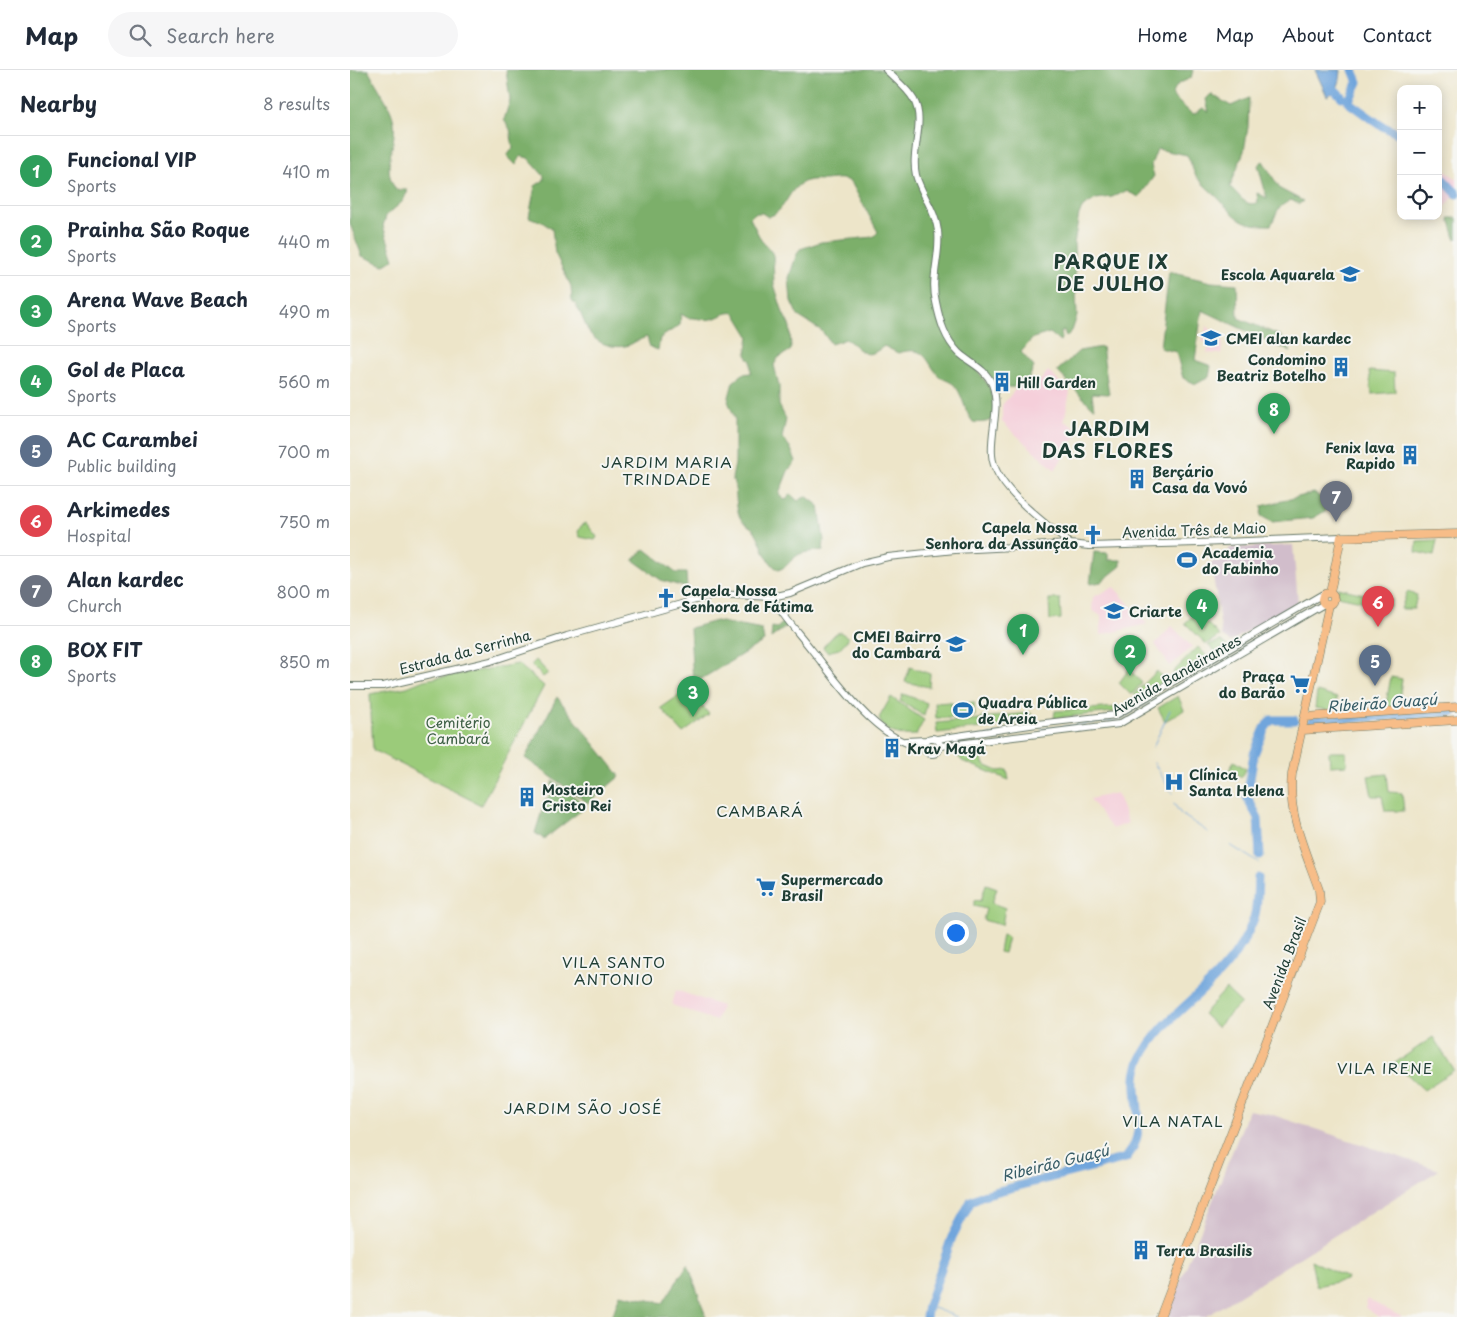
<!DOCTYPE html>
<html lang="en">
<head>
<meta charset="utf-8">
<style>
	body { margin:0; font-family:"Playpen Sans",sans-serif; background:#f6f6f7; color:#1f2937 }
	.controls { position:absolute; right:15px; top:15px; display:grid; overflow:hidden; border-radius:10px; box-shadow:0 2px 12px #0003 }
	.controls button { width:45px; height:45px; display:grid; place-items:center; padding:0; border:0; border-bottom:1px solid #e0e1e3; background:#fff; color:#1f2937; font:25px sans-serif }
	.you { position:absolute; left:605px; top:862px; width:18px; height:18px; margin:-12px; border:4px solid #fff; border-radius:50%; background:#1a73e8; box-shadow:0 0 0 8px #1a73e833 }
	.badge { display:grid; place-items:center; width:32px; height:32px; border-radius:50%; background:#1a73e8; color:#fff; font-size:16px; font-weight:700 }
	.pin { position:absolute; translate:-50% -41px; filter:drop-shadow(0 1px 2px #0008) }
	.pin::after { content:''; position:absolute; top:26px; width:18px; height:15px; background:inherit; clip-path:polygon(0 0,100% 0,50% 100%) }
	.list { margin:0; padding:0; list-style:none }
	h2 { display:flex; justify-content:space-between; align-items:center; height:65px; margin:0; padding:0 20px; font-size:21px }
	h2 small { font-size:16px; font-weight:400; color:#747a83 }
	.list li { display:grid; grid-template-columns:32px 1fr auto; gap:15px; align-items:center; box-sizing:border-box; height:70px; padding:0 20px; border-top:1px solid #e0e1e3 }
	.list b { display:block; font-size:19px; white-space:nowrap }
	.list p { margin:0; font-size:16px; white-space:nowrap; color:#747a83 }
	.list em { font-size:16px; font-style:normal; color:#747a83 }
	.icon { flex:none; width:28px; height:28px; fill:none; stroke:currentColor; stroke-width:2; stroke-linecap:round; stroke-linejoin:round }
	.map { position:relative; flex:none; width:1107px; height:1247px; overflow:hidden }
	header { display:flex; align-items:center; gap:30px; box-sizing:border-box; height:70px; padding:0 25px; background:#fff; border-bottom:1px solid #e0e1e3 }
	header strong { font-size:24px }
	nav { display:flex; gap:28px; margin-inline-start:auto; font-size:18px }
	.search { width:350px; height:45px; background:#f6f6f7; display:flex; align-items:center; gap:12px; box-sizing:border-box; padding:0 18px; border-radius:28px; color:#747a83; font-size:19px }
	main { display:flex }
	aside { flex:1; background:#fff }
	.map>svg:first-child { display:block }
	.built { fill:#f5cfda }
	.industrial { fill:#d1bdcb }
	.green { fill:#9bcb7a; stroke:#5d8457 }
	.forest { fill:#7caf6a; stroke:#4e764f }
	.water { fill:#6fa5dc; stroke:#477188 }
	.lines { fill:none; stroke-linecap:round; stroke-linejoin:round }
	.stream { stroke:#6fa5dc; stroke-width:1 }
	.river { stroke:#6fa5dc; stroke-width:9 }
	.minor-casing { stroke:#677868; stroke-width:8 }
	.major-casing { stroke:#677868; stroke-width:9 }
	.minor { stroke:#fff; stroke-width:6 }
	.major { stroke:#f7bd88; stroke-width:8 }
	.labels { text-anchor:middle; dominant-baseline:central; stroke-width:4; stroke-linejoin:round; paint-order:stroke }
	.poi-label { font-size:14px; font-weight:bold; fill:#1f3d34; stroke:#f6f6f2; text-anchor:start }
	.street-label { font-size:14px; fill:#1f3d34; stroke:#f6f6f2 }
	.park-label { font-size:14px; fill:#3e6046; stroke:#f6f6f2 }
	.neighbourhood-label { font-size:15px; letter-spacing:1px; fill:#1f3d34; stroke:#f6f6f2 }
	.water-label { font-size:15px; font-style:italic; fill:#375c66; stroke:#f6f6f2 }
	.district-label { font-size:19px; font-weight:bold; letter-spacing:1px; fill:#1f3d34; stroke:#f6f6f2 }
</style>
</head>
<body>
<header>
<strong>Map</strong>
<div class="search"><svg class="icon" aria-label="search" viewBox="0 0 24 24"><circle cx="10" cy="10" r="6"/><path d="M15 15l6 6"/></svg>Search here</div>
<nav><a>Home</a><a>Map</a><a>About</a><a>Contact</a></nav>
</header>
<main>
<aside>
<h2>Nearby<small>8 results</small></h2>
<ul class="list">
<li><span class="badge" style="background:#2e9e5b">1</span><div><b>Funcional VIP</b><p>Sports</p></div><em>410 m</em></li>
<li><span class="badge" style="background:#2e9e5b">2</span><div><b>Prainha São Roque</b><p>Sports</p></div><em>440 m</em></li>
<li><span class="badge" style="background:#2e9e5b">3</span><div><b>Arena Wave Beach</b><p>Sports</p></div><em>490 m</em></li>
<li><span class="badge" style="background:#2e9e5b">4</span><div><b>Gol de Placa</b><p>Sports</p></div><em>560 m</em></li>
<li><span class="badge" style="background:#5c6f8a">5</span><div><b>AC Carambei</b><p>Public building</p></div><em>700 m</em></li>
<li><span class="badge" style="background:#e0444e">6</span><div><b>Arkimedes</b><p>Hospital</p></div><em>750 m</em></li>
<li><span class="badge" style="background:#6b7280">7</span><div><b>Alan kardec</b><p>Church</p></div><em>800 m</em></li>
<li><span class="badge" style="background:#2e9e5b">8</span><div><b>BOX FIT</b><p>Sports</p></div><em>850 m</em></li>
</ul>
</aside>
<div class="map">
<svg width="1107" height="1247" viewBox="0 0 1107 1247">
	<rect width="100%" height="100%" fill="#f6f6f2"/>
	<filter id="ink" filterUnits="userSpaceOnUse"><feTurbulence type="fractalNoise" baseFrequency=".02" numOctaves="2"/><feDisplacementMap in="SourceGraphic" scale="10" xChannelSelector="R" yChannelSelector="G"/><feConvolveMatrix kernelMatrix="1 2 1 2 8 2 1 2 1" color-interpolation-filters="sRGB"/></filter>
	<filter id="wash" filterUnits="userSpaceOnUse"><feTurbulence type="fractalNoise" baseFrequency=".0096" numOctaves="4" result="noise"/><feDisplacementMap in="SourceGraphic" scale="20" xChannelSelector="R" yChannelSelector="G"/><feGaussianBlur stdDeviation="1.12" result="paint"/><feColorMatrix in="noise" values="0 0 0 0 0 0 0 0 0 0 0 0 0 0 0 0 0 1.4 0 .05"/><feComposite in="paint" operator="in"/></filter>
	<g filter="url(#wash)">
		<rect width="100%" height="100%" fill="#ede5c9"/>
		<!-- built -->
		<path class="built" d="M 1088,96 L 1107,109 L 1107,123 L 1088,145 Z
			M 857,256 L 873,272 L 871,284 L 857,283 L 861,272 L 852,272 Z
			M 698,301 L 720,322 L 714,351 L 730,360 L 705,400 L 652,352 L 652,335 L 675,308 L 684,314 L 689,312 Z
			M 764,517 L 797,554 L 751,565 L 751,546 L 742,540 L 743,527 Z
			M 822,556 L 842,577 L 820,596 L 805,574 Z
			M 767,723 L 778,753 L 762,759 L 740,729 Z
			M 326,920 L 372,936 L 366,951 L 322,935 Z
			M 1017,1229 L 1052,1247 L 1029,1247 L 1015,1238 Z"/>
		<!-- industrial -->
		<path class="industrial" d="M 943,475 L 948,532 L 880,572 L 872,566 L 861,492 L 878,490 L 879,478 Z
			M 899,1040 L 920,1044 L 1089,1100 L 855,1247 L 816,1247 Z"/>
		<!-- green -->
		<path class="green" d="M 1019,301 L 1044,303 L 1045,322 L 1022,324 Z
			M 236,453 L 247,467 L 245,470 L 230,467 L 228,462 L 231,456 Z
			M 1087,470 L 1084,486 L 1066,482 L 1067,471 Z
			M 988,518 L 1041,530 L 1039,537 L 988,526 Z
			M 1057,522 L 1067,525 L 1064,539 L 1051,539 Z
			M 699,529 L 710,529 L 711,549 L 700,550 Z
			M 846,542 L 870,566 L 856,574 L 835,553 Z
			M 490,562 L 499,568 L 489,579 L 477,582 L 473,577 L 485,564 Z
			M 871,571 L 877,576 L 866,583 L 858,575 Z
			M 848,577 L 858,587 L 827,607 L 823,602 Z
			M 186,590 L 198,603 L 193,607 L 181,595 Z
			M 168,594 L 194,616 L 131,735 L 23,680 L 20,624 L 57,617 L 74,610 Z
			M 560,597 L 580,604 L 579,617 L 555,612 Z
			M 779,599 L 792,613 L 781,625 L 769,613 Z
			M 807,601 L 815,611 L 788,628 L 784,624 Z
			M 1041,607 L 1052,609 L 1048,637 L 1040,638 L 1036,634 Z
			M 337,620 L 359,644 L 333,663 L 311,638 Z
			M 967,622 L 987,628 L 984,641 L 965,638 Z
			M 553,624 L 577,633 L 574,646 L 550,631 Z
			M 828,626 L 834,640 L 815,651 L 808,638 Z
			M 541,627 L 574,650 L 566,665 C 552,666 534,664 529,648 Z
			M 601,632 L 602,648 L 586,648 L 585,633 Z
			M 624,632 L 625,646 L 603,648 L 602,634 Z
			M 770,637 L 773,639 L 764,642 L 704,648 L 705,641 Z
			M 681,643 L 682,652 L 632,658 L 631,648 Z
			M 630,649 L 631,658 L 587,663 L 586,653 Z
			M 620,678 L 622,686 L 631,686 L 634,695 L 648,701 L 657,700 L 659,710 L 612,691 L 604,681 Z
			M 979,682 L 996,682 L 997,695 L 980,696 Z
			M 884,691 L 896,699 L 892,707 L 879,700 Z
			M 1037,704 L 1039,722 L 1052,723 L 1054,741 L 1035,741 L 1032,726 L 1022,726 L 1018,706 Z
			M 636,814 L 647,818 L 642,833 L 655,838 L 652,855 L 633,850 L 636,839 L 624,836 L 624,830 L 631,831 Z
			M 652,865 L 658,867 L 654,883 L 649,882 Z
			M 876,919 L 891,933 L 867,957 L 853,944 Z
			M 1083,967 L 1104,1000 L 1074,1020 L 1045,993 Z
			M 961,1190 L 997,1208 L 996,1210 L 966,1216 Z"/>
		<!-- forest -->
		<path class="forest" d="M 0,0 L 18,0 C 26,15 41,35 44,52 C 47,77 30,96 46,120 L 58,120 L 53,131 L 36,146 L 33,156 L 44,189 L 34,195 L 12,186 L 0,154 Z
			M 156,0 L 843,0 L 841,8 L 828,14 L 822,23 L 824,28 L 841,43 L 844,44 L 853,38 L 859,42 L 856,29 L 861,24 L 881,36 L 899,28 L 898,57 L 894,81 L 880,117 C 889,124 896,139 908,132 L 907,123 L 917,128 L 908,95 L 913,91 L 930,119 L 953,131 L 949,134 L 941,130 C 924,139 929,141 921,155 C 891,156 887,148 868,128 C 861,121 852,114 846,106 C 843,102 841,91 837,85 L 807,79 L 801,95 L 804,106 L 789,127 L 776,121 L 762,127 L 746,129 L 733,137 L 729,144 L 724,174 L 727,246 L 722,261 L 716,267 L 714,260 L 711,262 L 712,269 L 710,271 L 700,263 L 683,268 L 671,282 L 684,297 L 676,314 C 646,325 647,305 622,295 C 639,313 645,323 644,348 C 637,353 631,353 623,352 C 614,341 614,328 606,317 C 601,310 591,310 587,304 C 574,286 574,276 548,283 L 534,276 C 514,292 513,280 496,269 L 481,274 L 472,261 L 448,246 L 441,231 L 439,208 L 446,186 L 450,179 L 471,172 L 523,167 L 528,162 L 501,112 C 492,107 485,109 475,110 C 469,110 462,109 456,111 C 437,117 437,142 418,147 L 412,143 L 405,143 L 400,148 L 411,170 L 423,184 L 424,214 L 433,243 L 440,257 L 441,280 L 428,288 L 424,295 L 429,316 L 429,335 L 436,349 L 432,368 L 440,377 L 446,391 L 438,401 L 429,424 L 433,429 L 436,430 L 440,424 L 448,431 L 456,426 L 469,436 L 474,471 L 473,480 C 465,482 455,481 448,485 C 440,490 438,497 428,500 C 413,488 414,476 405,461 C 400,455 392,454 389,445 C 385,434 387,417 382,408 L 385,394 L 385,348 L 378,331 L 383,312 L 393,304 L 401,303 L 401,291 L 396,285 L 399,266 L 385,243 C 376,241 370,247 362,249 C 354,251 346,247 338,248 L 331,244 L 330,255 L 310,268 L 308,280 L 300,277 L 297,267 C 290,269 285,272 279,275 C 264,280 243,273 237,258 C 232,248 230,239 222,230 L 221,216 L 205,183 L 202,159 L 192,152 L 179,147 L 185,116 L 194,110 L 194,106 L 178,88 L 171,86 L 166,95 L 157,86 L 163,78 L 160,59 L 154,50 L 160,30 Z
			M 1099,148 L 1107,148 L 1107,169 L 1105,168 Z
			M 819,202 L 861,212 L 887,214 L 888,248 L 931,266 L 941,282 L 852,240 L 845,290 L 861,296 L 859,307 L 846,314 L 833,308 L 826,282 L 810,278 Z
			M 752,277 L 759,324 L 742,323 L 744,339 L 707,301 L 729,281 Z
			M 964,423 L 984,436 L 963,448 L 922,452 L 911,446 L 912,436 Z
			M 295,479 L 326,503 L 336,503 L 337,518 L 311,510 L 283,490 Z
			M 744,482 L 758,483 L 758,490 L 771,490 L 771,496 L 751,512 L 740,514 Z
			M 366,551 L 412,560 L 414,571 L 343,614 L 340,558 Z
			M 434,552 L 437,556 L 421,568 L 422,557 L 427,558 Z
			M 207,627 L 270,706 L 238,733 L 175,688 Z
			M 203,711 L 237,736 L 194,769 L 185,763 L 195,731 L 202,722 L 200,720 Z
			M 338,1194 L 356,1247 L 262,1247 L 270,1224 L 313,1233 Z"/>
		<!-- water -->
		<path class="water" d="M 965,0 L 991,0 C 990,13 989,20 977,26 Z"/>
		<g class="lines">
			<!-- stream -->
			<path class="stream" d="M 834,611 L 925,557
				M 691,659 L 769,650 L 820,620
				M 607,669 L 679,661
				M 803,677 L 820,640
				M 804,693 L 822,723
				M 824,734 L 831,744 L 858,762
				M 880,775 L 909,793
				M 578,1236 L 607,1247"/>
			<!-- river -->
			<path class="river" d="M 1003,0 L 1008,12 L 998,32 L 1030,55 L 1051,65
				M 982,17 L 992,27
				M 1088,104 L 1107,124
				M 962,651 L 1103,642
				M 910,786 L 908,748 L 897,727 L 904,684 L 915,658 L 921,650 L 944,650
				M 576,1247 L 578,1236 L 602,1167 L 621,1131 L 633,1125 L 776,1088 C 804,1054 774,1020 792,987 C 812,948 853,926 879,892 C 888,881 897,866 902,853 C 908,841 907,821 908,808"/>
		</g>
	</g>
	<g filter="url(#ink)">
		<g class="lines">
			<defs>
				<path id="minor" d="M 536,0 C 545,9 558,19 564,30 C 576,52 560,81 566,105 C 571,124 586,141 588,161 C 591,184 580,207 586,232 C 590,252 595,269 609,283 C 621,294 635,298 642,314 C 651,338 640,360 642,385 C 644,418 696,453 720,474
					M 422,527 C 432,546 448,562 461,579 C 487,611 529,674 574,677
					M 0,616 L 33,616 L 141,591 L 217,566 L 367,524 L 422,527 L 440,523 L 512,493 L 538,487 L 605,480 L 720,474 L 739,476 L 848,473 L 991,467
					M574 676a8 8 0 1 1 16 0a8 8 0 1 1-16 0Z
					M 587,669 L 687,654 L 766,645 L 973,524
					M 555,671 L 577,670
					M 591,676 L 769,654 L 974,534"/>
				<path id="major" d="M972 529a6 6 0 1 1 12 0a6 6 0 1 1-12 0Z
					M 980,523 L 991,467 L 1107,464
					M 955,647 L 1107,637
					M 953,660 L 1107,650
					M 810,1247 L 970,832 L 969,820 C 956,782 937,745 942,704 L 979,535"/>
			</defs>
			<!-- minor casing -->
			<use href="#minor" class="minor-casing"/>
			<!-- major casing -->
			<use href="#major" class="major-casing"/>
			<!-- minor -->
			<use href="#minor" class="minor"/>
			<!-- major -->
			<use href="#major" class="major"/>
		</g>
	</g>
	<!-- icons -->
	<defs>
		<symbol id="school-bare" viewBox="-9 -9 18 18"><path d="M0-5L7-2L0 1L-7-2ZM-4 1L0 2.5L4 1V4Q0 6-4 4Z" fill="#1f6fb2" stroke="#f6f6f2" stroke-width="2.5" paint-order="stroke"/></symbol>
		<symbol id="building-bare" viewBox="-9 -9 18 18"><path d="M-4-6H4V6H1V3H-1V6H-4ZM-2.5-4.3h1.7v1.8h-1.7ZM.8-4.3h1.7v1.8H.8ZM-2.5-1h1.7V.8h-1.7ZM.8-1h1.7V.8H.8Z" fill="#1f6fb2" stroke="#f6f6f2" stroke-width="2.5" paint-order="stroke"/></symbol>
		<symbol id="church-bare" viewBox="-9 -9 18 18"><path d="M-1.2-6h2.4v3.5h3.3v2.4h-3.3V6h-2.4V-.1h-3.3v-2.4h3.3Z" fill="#1f6fb2" stroke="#f6f6f2" stroke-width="2.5" paint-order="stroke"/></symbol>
		<symbol id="stadium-bare" viewBox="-9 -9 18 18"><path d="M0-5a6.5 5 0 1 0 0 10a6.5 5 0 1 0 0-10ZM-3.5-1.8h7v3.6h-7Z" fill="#1f6fb2" stroke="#f6f6f2" stroke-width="2.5" paint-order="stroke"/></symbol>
		<symbol id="supermarket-bare" viewBox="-9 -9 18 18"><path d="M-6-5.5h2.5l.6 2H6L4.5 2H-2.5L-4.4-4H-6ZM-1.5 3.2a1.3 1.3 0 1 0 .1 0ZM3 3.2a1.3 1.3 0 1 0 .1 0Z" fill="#1f6fb2" stroke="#f6f6f2" stroke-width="2.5" paint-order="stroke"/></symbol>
		<symbol id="hospital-bare" viewBox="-9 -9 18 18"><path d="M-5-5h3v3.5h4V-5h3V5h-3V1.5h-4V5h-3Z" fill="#1f6fb2" stroke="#f6f6f2" stroke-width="2.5" paint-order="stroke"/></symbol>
	</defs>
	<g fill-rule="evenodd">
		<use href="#school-bare" x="986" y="190" width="28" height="28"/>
		<use href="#school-bare" x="847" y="254" width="28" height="28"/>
		<use href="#building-bare" x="977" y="283" width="28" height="28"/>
		<use href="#building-bare" x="638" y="298" width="28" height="28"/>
		<use href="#building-bare" x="1046" y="371" width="28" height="28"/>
		<use href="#building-bare" x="773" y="395" width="28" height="28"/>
		<use href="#church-bare" x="729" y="451" width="28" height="28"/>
		<use href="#stadium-bare" x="823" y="476" width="28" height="28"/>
		<use href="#church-bare" x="302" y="514" width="28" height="28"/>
		<use href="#school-bare" x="750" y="527" width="28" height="28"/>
		<use href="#school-bare" x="592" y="560" width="28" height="28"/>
		<use href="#supermarket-bare" x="936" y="600" width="28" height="28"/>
		<use href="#stadium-bare" x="599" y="626" width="28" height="28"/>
		<use href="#building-bare" x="528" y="664" width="28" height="28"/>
		<use href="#hospital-bare" x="810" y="698" width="28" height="28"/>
		<use href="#building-bare" x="163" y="713" width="28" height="28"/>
		<use href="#supermarket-bare" x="402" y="803" width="28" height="28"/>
		<use href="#building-bare" x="777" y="1166" width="28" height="28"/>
	</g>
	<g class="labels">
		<!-- poi labels -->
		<g class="poi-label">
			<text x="985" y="204" text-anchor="end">Escola Aquarela</text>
			<text x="876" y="268">CMEI alan kardec</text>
			<text x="976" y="289" text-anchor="end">Condomino<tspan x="976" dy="16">Beatriz Botelho</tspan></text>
			<text x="667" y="312">Hill Garden</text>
			<text x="1045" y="377" text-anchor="end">Fenix lava<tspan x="1045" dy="16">Rapido</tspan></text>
			<text x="802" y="401">Berçário<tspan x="802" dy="16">Casa da Vovó</tspan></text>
			<text x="728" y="457" text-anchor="end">Capela Nossa<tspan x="728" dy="16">Senhora da Assunção</tspan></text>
			<text x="852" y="482">Academia<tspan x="852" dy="16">do Fabinho</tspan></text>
			<text x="331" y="520">Capela Nossa<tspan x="331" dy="16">Senhora de Fátima</tspan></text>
			<text x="779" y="541">Criarte</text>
			<text x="591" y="566" text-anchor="end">CMEI Bairro<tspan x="591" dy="16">do Cambará</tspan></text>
			<text x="935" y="606" text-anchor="end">Praça<tspan x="935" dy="16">do Barão</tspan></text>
			<text x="628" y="632">Quadra Pública<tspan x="628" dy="16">de Areia</tspan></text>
			<text x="557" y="678">Krav Magá</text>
			<text x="839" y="704">Clínica<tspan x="839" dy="16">Santa Helena</tspan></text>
			<text x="192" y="719">Mosteiro<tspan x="192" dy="16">Cristo Rei</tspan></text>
			<text x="431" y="809">Supermercado<tspan x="431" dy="16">Brasil</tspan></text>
			<text x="806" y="1180">Terra Brasilis</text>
		</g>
		<!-- street labels -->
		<g class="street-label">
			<text transform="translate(844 460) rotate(-2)">Avenida Três de Maio</text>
			<text transform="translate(115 582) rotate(-15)">Estrada da Serrinha</text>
			<text transform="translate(826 605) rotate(-30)">Avenida Bandeirantes</text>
			<text transform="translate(934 893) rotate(-69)">Avenida Brasil</text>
		</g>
		<!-- park labels -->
		<g class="park-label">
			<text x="108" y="652">Cemitério<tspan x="108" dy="16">Cambará</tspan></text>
		</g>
		<!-- neighbourhood labels -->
		<g class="neighbourhood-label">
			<text x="317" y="391">JARDIM MARIA<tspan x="317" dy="17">TRINDADE</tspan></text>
			<text x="410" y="740">CAMBARÁ</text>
			<text x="264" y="891">VILA SANTO<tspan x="264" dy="17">ANTONIO</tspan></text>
			<text x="1035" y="997">VILA IRENE</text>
			<text x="233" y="1037">JARDIM SÃO JOSÉ</text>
			<text x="823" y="1050">VILA NATAL</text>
		</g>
		<!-- water labels -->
		<g class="water-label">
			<text transform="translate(1032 632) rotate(-4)">Ribeirão Guaçú</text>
			<text transform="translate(705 1092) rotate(-14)">Ribeirão Guaçú</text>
		</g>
		<!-- district labels -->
		<g class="district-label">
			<text x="761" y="191">PARQUE IX<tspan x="761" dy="22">DE JULHO</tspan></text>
			<text x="758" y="358">JARDIM<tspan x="758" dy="22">DAS FLORES</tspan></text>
		</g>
	</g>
</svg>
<div class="controls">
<button>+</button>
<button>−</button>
<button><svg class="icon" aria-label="locate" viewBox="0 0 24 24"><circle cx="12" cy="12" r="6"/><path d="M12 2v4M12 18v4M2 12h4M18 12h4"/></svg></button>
</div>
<div class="you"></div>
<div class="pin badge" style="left:673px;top:585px;background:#2e9e5b">1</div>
<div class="pin badge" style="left:780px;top:606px;background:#2e9e5b">2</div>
<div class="pin badge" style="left:343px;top:647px;background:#2e9e5b">3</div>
<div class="pin badge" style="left:852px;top:560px;background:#2e9e5b">4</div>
<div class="pin badge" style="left:1025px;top:616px;background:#5c6f8a">5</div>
<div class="pin badge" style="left:1028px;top:557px;background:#e0444e">6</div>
<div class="pin badge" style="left:986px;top:452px;background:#6b7280">7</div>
<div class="pin badge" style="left:924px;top:364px;background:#2e9e5b">8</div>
</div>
</main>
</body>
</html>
